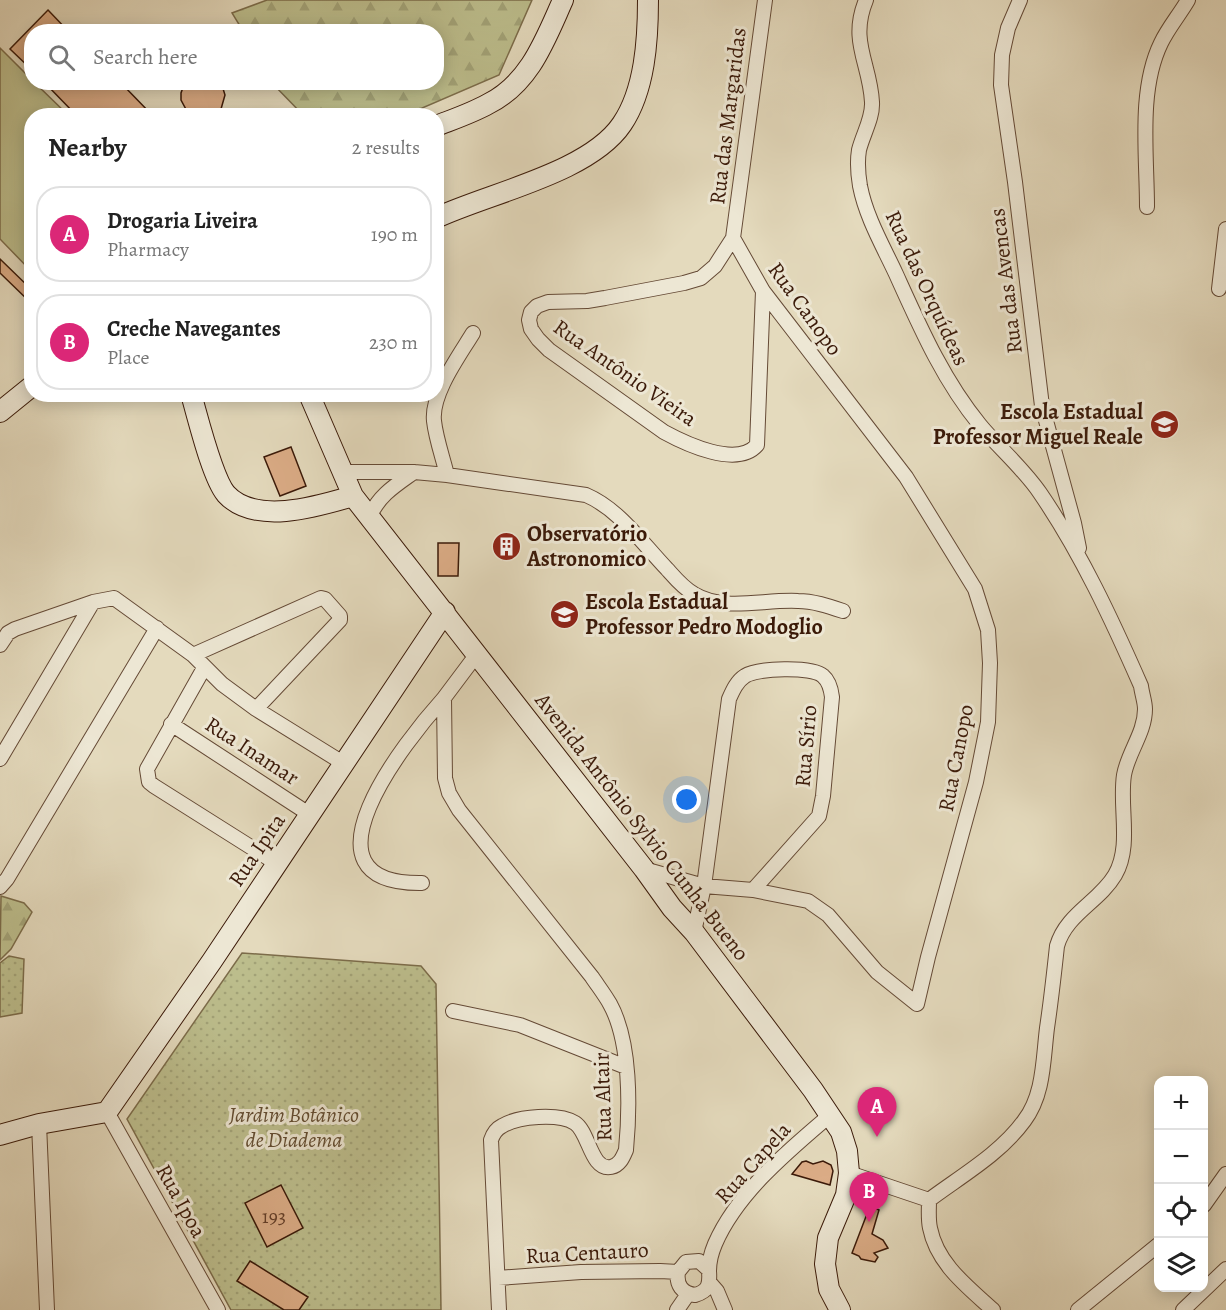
<!DOCTYPE html>
<html lang="en">
<head>
<meta charset="utf-8">
<style>
	body { margin:0; font-family:Alegreya,serif; background:#f6f6f6; color:#222 }
	.controls { position:absolute; right:18px; bottom:18px; display:grid; overflow:hidden; border-radius:12px; box-shadow:0 3px 15px #0003 }
	.controls button { width:54px; height:54px; display:grid; place-items:center; padding:0; border:0; border-bottom:2px solid #e0e0e0; background:#fff; color:#222; font:30px sans-serif }
	.you { position:absolute; left:687px; top:800px; width:21px; height:21px; margin:-15px; border:4px solid #fff; border-radius:50%; background:#1a73e8; box-shadow:0 0 0 9px #1a73e833 }
	.badge { display:grid; place-items:center; width:39px; height:39px; border-radius:50%; background:#db2777; color:#fff; font-size:20px; font-weight:700 }
	.pin { position:absolute; translate:-50% -50px; filter:drop-shadow(0 2px 3px #0008) }
	.pin::after { content:''; position:absolute; top:32px; width:21px; height:18px; background:inherit; clip-path:polygon(0 0,100% 0,50% 100%) }
	.list { margin:0; padding:0; list-style:none }
	h2 { display:flex; justify-content:space-between; align-items:center; height:78px; margin:0; padding:0 24px; font-size:26px }
	h2 small { font-size:20px; font-weight:400; color:#767676 }
	.list li { display:grid; grid-template-columns:39px 1fr auto; gap:18px; align-items:center; box-sizing:border-box; height:96px; margin:0 12px 12px; padding:0 12px; border:2px solid #e0e0e0; border-radius:24px }
	.list b { display:block; font-size:22px; white-space:nowrap }
	.list p { margin:0; font-size:20px; white-space:nowrap; color:#767676 }
	.list em { font-size:20px; font-style:normal; color:#767676 }
	.icon { flex:none; width:33px; height:33px; fill:none; stroke:currentColor; stroke-width:2; stroke-linecap:round; stroke-linejoin:round }
	.map { position:relative; flex:none; width:1226px; height:1310px; overflow:hidden }
	.search { position:absolute; background:#fff; box-shadow:0 3px 15px #0003; left:24px; top:24px; width:420px; height:66px; display:flex; align-items:center; gap:15px; box-sizing:border-box; padding:0 21px; border-radius:24px; color:#767676; font-size:22px }
	.panel { position:absolute; background:#fff; box-shadow:0 3px 15px #0003; left:24px; top:108px; width:420px; height:294px; border-radius:24px }
	.map>svg:first-child { display:block }
	.grass { fill:url(#grass-dots); stroke:#7c6c4a; stroke-width:1.5 }
	.forest { fill:url(#forest-firs); stroke:#7c6c4a; stroke-width:1.5 }
	.park { fill:#bcbd8c; stroke:#7c6c4a; stroke-width:1.5 }
	.building { fill:#dbac86; stroke:#3b1a09; stroke-width:1.5 }
	.lines { fill:none; stroke-linecap:round; stroke-linejoin:round }
	.street-casing { stroke:#654a36; stroke-width:16 }
	.secondary-casing { stroke:#3b1a09; stroke-width:22 }
	.street { stroke:#ede7d4; stroke-width:14 }
	.secondary { stroke:#ede7d4; stroke-width:20 }
	.labels { text-anchor:middle; dominant-baseline:central; stroke-width:6; stroke-linejoin:round; paint-order:stroke }
	.number-label { font-size:20px; fill:#633e28 }
	.street-label { font-size:22px; fill:#3b1a09; stroke:#ede7d4 }
	.poi-label { font-size:22px; font-weight:bold; fill:#3b1a09; stroke:#ede7d4; text-anchor:start }
	.park-label { font-size:22px; font-style:italic; fill:#624b30; stroke:#ede7d4 }
</style>
</head>
<body>
<div class="map">
<svg width="1226" height="1310" viewBox="0 0 1226 1310">
	<defs>
		<pattern id="grass-dots" width="8" height="8" patternUnits="userSpaceOnUse" patternTransform="scale(1.5)"><rect width="8" height="8" fill="#bcbd8c"/><path d="M2 2h.1M6 6h.1" fill="none" stroke="#a2a277" stroke-width="1.8" stroke-linecap="round"/></pattern>
		<pattern id="forest-firs" width="22" height="20" patternUnits="userSpaceOnUse" patternTransform="scale(1.5)"><rect width="22" height="20" fill="#bcbd8c"/><path d="M5 1l3.5 6h-7zM16 11l3.5 6h-7z" fill="#a2a277"/></pattern>
	</defs>
	<rect width="100%" height="100%" fill="#e4dabd"/>
	<filter id="stains"><feTurbulence type="fractalNoise" baseFrequency=".00333" numOctaves="4"/><feColorMatrix values="0 0 0 0 .2 0 0 0 0 .09 0 0 0 0 .02 0 0 0 .5 -.17"/></filter>
	<radialGradient id="worn" r=".72"><stop offset=".6" stop-color="#630" stop-opacity="0"/><stop offset="1" stop-color="#630" stop-opacity=".3"/></radialGradient>
	<!-- grass -->
	<path class="grass" d="M 242,953 L 421,966 L 436,984 L 441,1310 L 231,1310 L 127,1119 Z
		M 9,956 L 24,959 L 22,1013 L 0,1017 L 0,963 Z"/>
	<!-- forest -->
	<path class="forest" d="M 267,0 L 532,0 L 499,75 L 406,115 L 304,116 L 272,83 L 436,82 L 436,32 L 243,31 L 232,13 Z
		M 1,896 L 24,903 L 32,912 L 11,949 L 0,960 Z"/>
	<!-- park -->
	<path class="park" d="M 0,48 L 31,79 L 32,82 L 35,83 L 68,115 L 32,116 L 31,271 L 0,239 Z"/>
	<!-- building -->
	<path class="building" d="M 48,10 L 69,32 L 32,32 L 32,70 L 10,49 Z
		M 44,82 L 120,82 L 153,116 L 77,116 Z
		M 185,82 L 221,82 L 225,95 L 221,109 L 213,116 L 193,116 L 188,113 L 181,100 L 181,93 Z
		M 0,259 L 32,290 L 32,304 L 0,273 Z
		M 291,447 L 306,486 L 280,496 L 264,457 Z
		M497 547a9 9 0 1 1 18 0a9 9 0 1 1-18 0Z
		M 438,543 L 459,543 L 458,576 L 438,576 Z
		M 806,1161 L 813,1164 L 823,1161 L 831,1165 L 833,1171 L 830,1185 L 792,1174 L 802,1162 Z
		M 281,1185 L 303,1228 L 267,1247 L 245,1203 Z
		M 870,1206 L 879,1210 L 872,1234 L 883,1240 L 888,1248 L 874,1253 L 878,1257 L 875,1262 L 861,1259 L 859,1256 L 852,1253 Z
		M 250,1261 L 308,1297 L 299,1310 L 284,1310 L 237,1281 Z"/>
	<g class="lines">
		<defs>
			<path id="street" d="M 866,0 C 849,41 870,63 872,102 C 873,118 863,134 859,150 C 857,162 858,174 860,186 C 866,217 883,246 896,274 C 920,327 943,380 980,425 C 999,448 1023,468 1040,493 C 1081,553 1112,620 1141,686 C 1142,694 1145,702 1145,709 C 1145,733 1128,752 1124,775 C 1119,807 1132,846 1115,875 C 1099,902 1066,914 1057,946 C 1054,974 1051,1001 1047,1028 C 1043,1060 1044,1095 1024,1121 C 1000,1154 961,1176 929,1200
				M 1020,0 L 1008,28 L 1002,55 L 1001,85 L 1015,182 L 1042,406 L 1074,523 L 1079,548
				M 1147,207 C 1147,155 1138,90 1161,43 C 1168,28 1180,14 1188,0
				M 1219,289 L 1226,229
				M 763,291 L 757,445 C 737,468 686,444 664,432 L 549,350 L 538,339 L 531,329 L 529,320 L 531,312 L 537,306 L 548,302 L 587,301 L 605,298 L 684,283 L 701,278 L 715,266 L 733,238 L 765,0
				M 341,472 L 414,472 L 447,475 L 586,495 C 619,509 642,543 667,569 C 675,578 683,588 694,594 C 724,612 764,599 798,601 C 813,601 828,606 843,611
				M 447,475 C 443,458 436,439 434,421 C 431,394 459,356 473,333
				M 370,516 C 379,495 396,485 414,472
				M 0,645 L 8,633 L 15,629 L 93,602 L 114,598 L 193,655 L 222,684 L 256,709 L 343,763
				M 477,654 L 444,698 L 445,778 L 449,793 L 459,810 L 592,977 C 598,986 605,995 610,1004 C 631,1042 630,1108 626,1150 C 623,1157 620,1165 611,1167 C 591,1171 589,1132 575,1123 C 559,1113 518,1116 502,1126 C 496,1129 493,1134 491,1140 L 499,1310
				M 193,655 L 321,598 L 325,599 L 340,616 L 340,620 L 256,709
				M 204,668 L 147,769 L 149,782 L 154,786 L 276,863
				M 171,724 L 309,814
				M 0,759 L 93,602
				M 644,869 L 704,886 L 753,890 L 808,901 L 828,915 L 877,972 L 917,1004 L 928,957 L 976,782 L 988,722 L 990,663 L 988,630 L 975,589 L 906,477 L 763,291 L 733,238
				M 422,883 C 290,885 406,740 444,698
				M 0,887 L 7,879 L 157,628
				M 694,932 L 704,886 L 729,699 C 733,690 737,681 745,676 C 757,668 812,666 823,676 C 829,681 831,689 832,697 L 823,796 L 819,816 L 753,890
				M 453,1011 L 520,1025 L 626,1067
				M 107,1112 L 218,1310
				M 39,1124 L 47,1310
				M 849,1173 L 929,1200 C 929,1209 928,1219 930,1228 C 937,1264 968,1287 993,1310
				M 1204,1205 L 1226,1174
				M 709,1270 L 699,1261 L 686,1262 L 678,1272 C 676,1285 682,1293 695,1295 C 709,1291 710,1284 709,1271 C 709,1263 712,1251 715,1244 C 737,1193 788,1151 829,1116
				M 498,1278 L 581,1272 L 660,1271 L 678,1272
				M 710,1283 L 717,1291 L 725,1310
				M 677,1310 L 688,1294
				M 1078,1310 L 1158,1245
				M 1183,1310 L 1226,1269"/>
			<path id="secondary" d="M 436,126 C 454,119 472,113 488,104 C 530,83 545,40 563,0
				M 436,218 C 489,193 589,173 622,124 C 645,90 648,40 648,0
				M 191,394 C 198,418 212,477 226,494 C 255,526 319,506 353,496
				M 309,394 L 353,496 L 644,869 L 672,908 L 694,932 L 813,1090 L 841,1132 L 847,1151 L 849,1173 L 846,1195 L 828,1238 L 825,1264 L 829,1289 L 840,1310
				M 0,412 L 32,386
				M 0,1135 L 39,1124 L 107,1112 L 212,961 L 445,612"/>
		</defs>
		<!-- street casing -->
		<use href="#street" class="street-casing"/>
		<!-- secondary casing -->
		<use href="#secondary" class="secondary-casing"/>
		<!-- street -->
		<use href="#street" class="street"/>
		<!-- secondary -->
		<use href="#secondary" class="secondary"/>
	</g>
	<!-- icons -->
	<defs>
		<symbol id="school-disc" viewBox="-11 -11 22 22"><circle r="9.5" fill="#8f2418" stroke="#ede7d4"/><path d="M0-5L7-2L0 1L-7-2ZM-4 1L0 2.5L4 1V4Q0 6-4 4Z" fill="#fff"/></symbol>
		<symbol id="building-disc" viewBox="-11 -11 22 22"><circle r="9.5" fill="#8f2418" stroke="#ede7d4"/><path d="M-4-6H4V6H1V3H-1V6H-4ZM-2.5-4.3h1.7v1.8h-1.7ZM.8-4.3h1.7v1.8H.8ZM-2.5-1h1.7V.8h-1.7ZM.8-1h1.7V.8H.8Z" fill="#fff"/></symbol>
	</defs>
	<g fill-rule="evenodd">
		<use href="#school-disc" x="1148" y="408" width="33" height="33"/>
		<use href="#building-disc" x="490" y="530" width="33" height="33"/>
		<use href="#school-disc" x="548" y="598" width="33" height="33"/>
	</g>
	<g class="labels">
		<!-- number labels -->
		<g class="number-label">
			<text x="274" y="1216">193</text>
		</g>
		<!-- street labels -->
		<g class="street-label">
			<text transform="translate(728 116) rotate(-83)">Rua das Margaridas</text>
			<text transform="translate(1006 281) rotate(-97)">Rua das Avencas</text>
			<text transform="translate(927 288) rotate(65)">Rua das Orquídeas</text>
			<text transform="translate(805 309) rotate(54)">Rua Canopo</text>
			<text transform="translate(625 373) rotate(35)">Rua Antônio Vieira</text>
			<text transform="translate(806 746) rotate(-85)">Rua Sírio</text>
			<text transform="translate(252 751) rotate(33)">Rua Inamar</text>
			<text transform="translate(956 758) rotate(-79)">Rua Canopo</text>
			<text transform="translate(642 827) rotate(52)">Avenida Antônio Sylvio Cunha Bueno</text>
			<text transform="translate(257 850) rotate(-56)">Rua Ipita</text>
			<text transform="translate(603 1097) rotate(-92)">Rua Altair</text>
			<text transform="translate(753 1163) rotate(-48)">Rua Capela</text>
			<text transform="translate(181 1201) rotate(61)">Rua Ipoa</text>
			<text transform="translate(587 1253) rotate(-3)">Rua Centauro</text>
		</g>
		<!-- poi labels -->
		<g class="poi-label">
			<text x="1143" y="412" text-anchor="end">Escola Estadual<tspan x="1143" dy="25">Professor Miguel Reale</tspan></text>
			<text x="527" y="534">Observatório<tspan x="527" dy="25">Astronomico</tspan></text>
			<text x="585" y="602">Escola Estadual<tspan x="585" dy="25">Professor Pedro Modoglio</tspan></text>
		</g>
		<!-- park labels -->
		<g class="park-label">
			<text x="294" y="1115">Jardim Botânico<tspan x="294" dy="25">de Diadema</tspan></text>
		</g>
	</g>
	<rect width="100%" height="100%" filter="url(#stains)"/>
	<rect width="100%" height="100%" fill="url(#worn)"/>
</svg>
<div class="controls">
<button>+</button>
<button>−</button>
<button><svg class="icon" aria-label="locate" viewBox="0 0 24 24"><circle cx="12" cy="12" r="6"/><path d="M12 2v4M12 18v4M2 12h4M18 12h4"/></svg></button>
<button><svg class="icon" aria-label="layers" viewBox="0 0 24 24"><path d="M12 4l9 5-9 5-9-5zM3 14l9 5 9-5"/></svg></button>
</div>
<div class="you"></div>
<div class="pin badge" style="left:877px;top:1137px">A</div>
<div class="pin badge" style="left:869px;top:1222px">B</div>
<div class="search"><svg class="icon" aria-label="search" viewBox="0 0 24 24"><circle cx="10" cy="10" r="6"/><path d="M15 15l6 6"/></svg>Search here</div>
<section class="panel">
<h2>Nearby<small>2 results</small></h2>
<ul class="list">
<li><span class="badge">A</span><div><b>Drogaria Liveira</b><p>Pharmacy</p></div><em>190 m</em></li>
<li><span class="badge">B</span><div><b>Creche Navegantes</b><p>Place</p></div><em>230 m</em></li>
</ul>
</section>
</div>
</body>
</html>
